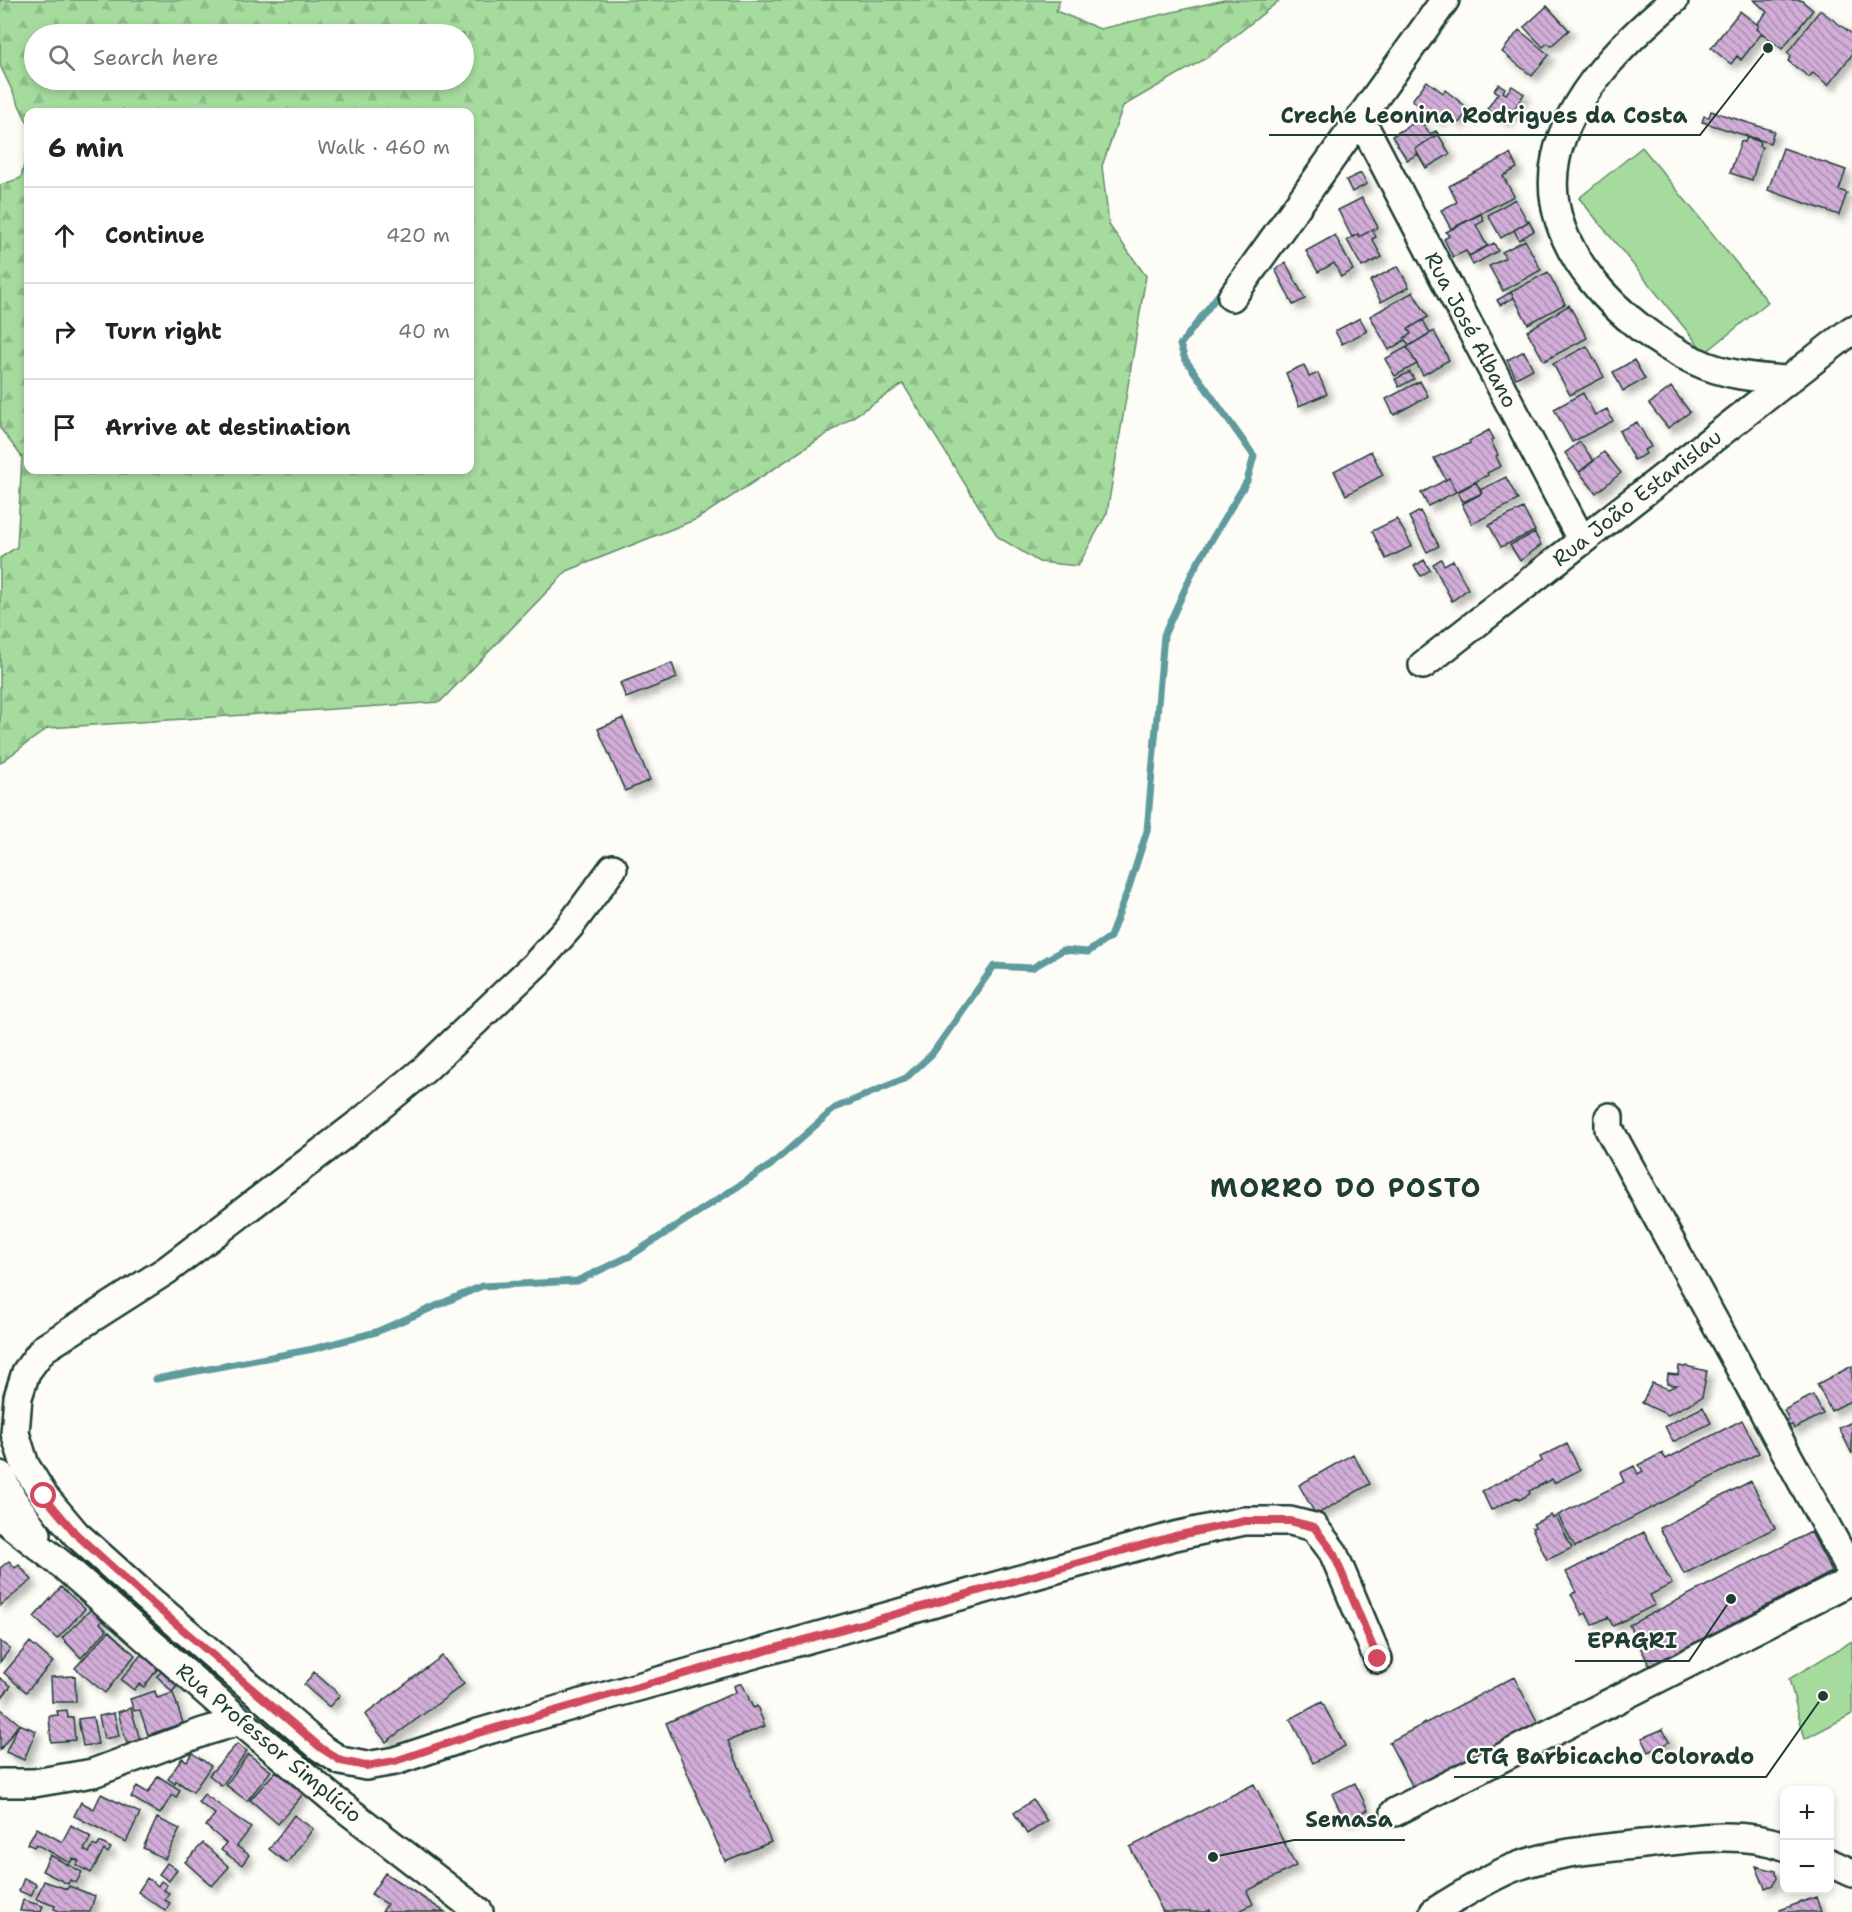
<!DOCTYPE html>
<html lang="en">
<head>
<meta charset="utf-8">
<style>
	body { margin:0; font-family:"Shantell Sans",sans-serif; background:#f2f2f2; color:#222 }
	.controls { position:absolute; right:18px; bottom:18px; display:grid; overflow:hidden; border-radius:12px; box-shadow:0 3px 9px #0003 }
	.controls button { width:54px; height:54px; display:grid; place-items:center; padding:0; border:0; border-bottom:2px solid #e0e0e0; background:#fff; color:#222; font:30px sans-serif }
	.stop { position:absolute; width:18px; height:18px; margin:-14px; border:4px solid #d1495b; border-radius:50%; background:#fff }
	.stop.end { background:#d1495b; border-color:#fff; box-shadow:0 2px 6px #0008 }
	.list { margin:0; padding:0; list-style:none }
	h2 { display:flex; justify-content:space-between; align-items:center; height:78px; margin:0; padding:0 24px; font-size:26px }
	h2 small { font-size:20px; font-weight:400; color:#767676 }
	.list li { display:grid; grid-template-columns:39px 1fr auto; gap:18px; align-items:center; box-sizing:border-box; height:96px; padding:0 24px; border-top:2px solid #e0e0e0 }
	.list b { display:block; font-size:22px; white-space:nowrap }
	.list em { font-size:20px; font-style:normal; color:#767676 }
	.icon { flex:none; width:33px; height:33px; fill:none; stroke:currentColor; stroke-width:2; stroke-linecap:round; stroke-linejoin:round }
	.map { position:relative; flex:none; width:1852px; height:1912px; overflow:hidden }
	.search { position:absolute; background:#fff; box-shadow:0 3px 9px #0003; left:24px; top:24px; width:450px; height:66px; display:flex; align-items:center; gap:15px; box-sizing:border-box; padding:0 21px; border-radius:33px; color:#767676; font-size:22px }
	.panel { position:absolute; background:#fff; box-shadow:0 3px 9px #0003; left:24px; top:108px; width:450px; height:366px; border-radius:12px }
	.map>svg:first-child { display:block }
	.green { fill:#a6db9e; stroke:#628c69; stroke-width:1.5 }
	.forest { fill:url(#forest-firs); stroke:#628c69; stroke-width:1.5; fill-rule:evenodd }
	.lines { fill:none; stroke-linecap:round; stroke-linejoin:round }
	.stream { stroke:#5f9b9d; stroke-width:7 }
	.building { fill:url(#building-back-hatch); stroke:#1f3d34; stroke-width:1.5; filter:url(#shadow) }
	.minor-casing { stroke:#1f3d34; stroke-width:32 }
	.minor { stroke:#fdfcf7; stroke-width:27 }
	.route { stroke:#d1495b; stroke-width:8 }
	.labels { text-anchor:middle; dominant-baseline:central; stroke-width:4.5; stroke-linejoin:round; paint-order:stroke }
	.street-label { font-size:21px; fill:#1f3d34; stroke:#fdfcf7 }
	.district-label { font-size:27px; font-weight:bold; letter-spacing:1.5px; fill:#1f3d34; stroke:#fdfcf7 }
	.leader { fill:none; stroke:#1f3d34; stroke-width:2 }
	.callout-dot { fill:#1f3d34; stroke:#fdfcf7; stroke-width:2 }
	.callout-label { font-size:22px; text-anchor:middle; font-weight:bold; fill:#1f3d34; stroke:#fdfcf7; stroke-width:4.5; stroke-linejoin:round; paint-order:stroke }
</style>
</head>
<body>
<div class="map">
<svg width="1852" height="1912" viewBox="0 0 1852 1912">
	<defs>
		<pattern id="forest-firs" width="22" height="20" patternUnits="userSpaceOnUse" patternTransform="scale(1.5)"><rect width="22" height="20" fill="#a6db9e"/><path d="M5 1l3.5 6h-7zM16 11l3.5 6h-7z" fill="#8ebd89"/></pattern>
		<pattern id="building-back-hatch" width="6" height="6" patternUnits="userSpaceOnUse" patternTransform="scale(1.5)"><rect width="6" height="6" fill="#d1add7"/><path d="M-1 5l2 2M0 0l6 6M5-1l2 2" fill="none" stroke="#a98eaf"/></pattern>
		<filter id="shadow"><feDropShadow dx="5.5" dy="5.5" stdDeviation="3" flood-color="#0004"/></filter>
	</defs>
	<rect width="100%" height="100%" fill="#fdfcf7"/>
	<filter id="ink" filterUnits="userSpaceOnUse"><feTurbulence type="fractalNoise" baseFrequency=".0167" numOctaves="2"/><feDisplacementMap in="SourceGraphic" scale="12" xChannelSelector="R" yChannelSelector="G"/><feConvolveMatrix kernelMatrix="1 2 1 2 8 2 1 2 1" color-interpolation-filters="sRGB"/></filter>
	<g filter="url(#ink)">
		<!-- green -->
		<path class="green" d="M 1642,147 L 1768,302 L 1705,353 L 1579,198 Z
			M 1852,1641 L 1852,1714 L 1805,1739 L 1789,1679 Z"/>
		<!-- forest -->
		<path class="forest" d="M 0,0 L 1060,0 L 1056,11 L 1100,29 L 1224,0 L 1280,0 L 1210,56 L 1123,106 L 1102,166 L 1109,225 L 1146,276 L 1107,513 L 1078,566 L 1039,562 L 998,537 L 903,384 L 697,519 L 567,571 L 440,702 L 48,728 L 0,763 L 0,558 L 17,547 L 22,457 L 0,428 L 0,185 L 21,178 L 28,146 L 28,470 L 470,470 L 470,112 L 28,112 L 28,124 L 0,65 ZM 34,34 L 464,34 L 464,80 L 34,80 Z"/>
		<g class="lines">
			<!-- stream -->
			<path class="stream" d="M 156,1379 L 313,1349 L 376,1332 L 482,1286 L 577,1281 L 630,1256 L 771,1165 L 835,1108 L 906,1078 L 932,1054 L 994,966 L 1032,968 L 1063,950 L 1088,952 L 1110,937 L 1129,887 L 1147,831 L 1164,635 L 1194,569 L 1247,481 L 1254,456 L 1185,359 L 1180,345 L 1225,286"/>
		</g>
		<!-- building -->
		<path class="building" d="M 1754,0 L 1801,0 L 1813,10 L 1782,49 L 1757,29 L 1759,26 L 1757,24 L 1767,12 Z
			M 1547,6 L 1569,30 L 1551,46 L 1548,43 L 1543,47 L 1524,27 Z
			M 1820,10 L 1852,34 L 1852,55 L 1828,85 L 1813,73 L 1809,77 L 1788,61 L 1791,56 L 1787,53 Z
			M 1740,11 L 1759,26 L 1757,29 L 1762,33 L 1741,60 L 1737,56 L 1731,64 L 1711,48 Z
			M 1519,30 L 1549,55 L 1532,76 L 1502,52 Z
			M 1427,81 L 1443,93 L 1445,90 L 1469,109 L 1459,123 L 1446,113 L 1439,121 L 1412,100 Z
			M 1499,84 L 1505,88 L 1503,92 L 1506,94 L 1512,86 L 1524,94 L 1506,122 L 1487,109 L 1498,93 L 1494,90 Z
			M 1711,111 L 1774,131 L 1770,143 L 1702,122 L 1704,116 L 1709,117 Z
			M 1420,119 L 1430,134 L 1436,131 L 1438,134 L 1415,149 L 1418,154 L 1407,160 L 1392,136 Z
			M 1438,134 L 1450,154 L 1426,168 L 1415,149 Z
			M 1747,137 L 1760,142 L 1759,146 L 1762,147 L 1752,180 L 1730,173 L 1741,141 L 1745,142 Z
			M 1783,148 L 1846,170 L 1839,190 L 1847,193 L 1839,215 L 1768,190 Z
			M 1510,154 L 1517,168 L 1503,176 L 1514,196 L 1451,229 L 1441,210 L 1457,202 L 1449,186 Z
			M 1361,173 L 1367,184 L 1352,192 L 1346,180 Z
			M 1362,198 L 1378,227 L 1359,237 L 1358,234 L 1352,237 L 1338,210 Z
			M 1515,199 L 1528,222 L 1501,238 L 1488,215 Z
			M 1481,214 L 1484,221 L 1476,225 L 1487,246 L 1469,256 L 1466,251 L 1453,257 L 1444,239 L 1449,236 L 1446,232 Z
			M 1529,221 L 1534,231 L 1519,240 L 1514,230 Z
			M 1372,230 L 1376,237 L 1372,239 L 1382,257 L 1362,267 L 1347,240 L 1358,234 L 1359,237 Z
			M 1335,235 L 1353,270 L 1341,277 L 1334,263 L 1318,272 L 1306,251 Z
			M 1525,240 L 1541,270 L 1503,291 L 1489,266 L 1505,258 L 1502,252 Z
			M 1494,243 L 1498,251 L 1473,265 L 1469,256 Z
			M 1286,263 L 1305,299 L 1293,305 L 1275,269 Z
			M 1398,266 L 1409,287 L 1381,302 L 1370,281 Z
			M 1548,272 L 1565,304 L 1528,324 L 1511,292 Z
			M 1413,292 L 1428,317 L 1408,329 L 1411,334 L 1404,338 L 1405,340 L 1389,350 L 1370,316 Z
			M 1511,292 L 1514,298 L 1500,305 L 1497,300 Z
			M 1569,305 L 1587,338 L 1544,361 L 1527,331 Z
			M 1360,318 L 1367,331 L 1342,344 L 1335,331 Z
			M 1423,320 L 1430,333 L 1409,346 L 1404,338 L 1411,334 L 1408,329 Z
			M 1434,331 L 1449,360 L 1423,375 L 1407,347 Z
			M 1587,346 L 1604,377 L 1570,395 L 1553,364 Z
			M 1407,347 L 1417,364 L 1395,376 L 1385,359 Z
			M 1524,351 L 1533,369 L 1516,378 L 1507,360 Z
			M 1634,360 L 1645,379 L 1623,391 L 1613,372 Z
			M 1304,365 L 1309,377 L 1318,373 L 1327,394 L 1299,406 L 1286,373 Z
			M 1410,372 L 1414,379 L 1399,387 L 1395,379 Z
			M 1420,381 L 1428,396 L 1394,415 L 1386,399 Z
			M 1671,387 L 1690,412 L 1668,428 L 1649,404 Z
			M 1583,393 L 1595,415 L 1607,409 L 1613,421 L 1572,442 L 1554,409 Z
			M 1637,422 L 1651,447 L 1644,450 L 1646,454 L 1634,460 L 1619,431 Z
			M 1489,430 L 1494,439 L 1491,441 L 1498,455 L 1496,456 L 1501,466 L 1487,473 L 1488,475 L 1456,492 L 1449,478 L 1446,480 L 1434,458 L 1470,443 L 1469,441 Z
			M 1580,442 L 1594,461 L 1579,472 L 1565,453 Z
			M 1371,451 L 1383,475 L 1346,495 L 1334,471 Z
			M 1604,452 L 1621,473 L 1596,493 L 1579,472 Z
			M 1506,477 L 1518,500 L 1472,524 L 1462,504 L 1479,495 L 1482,493 L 1480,490 Z
			M 1449,478 L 1456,492 L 1428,506 L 1421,493 Z
			M 1476,482 L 1482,493 L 1463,502 L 1458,492 Z
			M 1523,508 L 1535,531 L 1501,547 L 1489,525 Z
			M 1420,511 L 1439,546 L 1427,552 L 1409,517 Z
			M 1397,519 L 1412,546 L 1386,559 L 1372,531 Z
			M 1535,533 L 1541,545 L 1520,561 L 1510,545 Z
			M 1441,559 L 1444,565 L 1453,560 L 1468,589 L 1452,601 L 1433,564 Z
			M 1424,560 L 1430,570 L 1421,576 L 1414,566 Z
			M 672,663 L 677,678 L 626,698 L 620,683 Z
			M 623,718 L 650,780 L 625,791 L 598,729 Z
			M 1679,1366 L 1685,1367 L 1686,1366 L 1707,1371 L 1702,1397 L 1668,1415 L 1642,1403 L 1652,1383 L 1668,1389 L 1677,1385 L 1667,1384 L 1668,1374 L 1678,1375 Z
			M 1852,1366 L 1852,1400 L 1831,1411 L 1817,1384 Z
			M 1813,1395 L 1823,1414 L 1794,1429 L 1792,1425 L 1789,1426 L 1786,1421 L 1789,1420 L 1784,1410 Z
			M 1703,1407 L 1711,1423 L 1673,1442 L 1665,1426 Z
			M 1742,1420 L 1759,1453 L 1575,1547 L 1558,1515 L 1624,1482 L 1620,1473 L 1634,1466 L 1638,1474 L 1643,1471 L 1639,1465 L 1662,1453 L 1666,1459 Z
			M 1852,1422 L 1852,1454 L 1839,1428 Z
			M 1567,1444 L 1580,1470 L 1554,1483 L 1552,1479 L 1529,1491 L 1530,1494 L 1519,1500 L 1517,1497 L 1491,1510 L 1482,1491 L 1542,1461 L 1540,1457 Z
			M 1353,1454 L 1370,1484 L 1316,1515 L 1299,1485 Z
			M 1751,1481 L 1775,1528 L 1684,1574 L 1660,1528 Z
			M 1551,1515 L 1553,1518 L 1556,1516 L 1572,1548 L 1547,1560 L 1532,1528 L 1535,1527 L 1533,1524 Z
			M 1644,1532 L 1672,1584 L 1650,1595 L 1655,1605 L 1613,1626 L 1608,1617 L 1592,1625 L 1586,1613 L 1582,1615 L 1571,1594 L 1576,1592 L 1566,1572 Z
			M 1811,1532 L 1832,1572 L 1650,1666 L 1629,1625 Z
			M 9,1561 L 15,1568 L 19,1565 L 32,1580 L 0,1606 L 0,1568 Z
			M 61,1587 L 85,1609 L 57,1639 L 34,1617 Z
			M 100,1600 L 112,1611 L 100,1623 L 107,1630 L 81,1658 L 62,1638 Z
			M 109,1631 L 135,1655 L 105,1693 L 75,1668 Z
			M 0,1641 L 10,1649 L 0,1662 Z
			M 30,1642 L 53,1662 L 26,1692 L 4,1673 Z
			M 143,1652 L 159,1667 L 144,1687 L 139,1684 L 134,1690 L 121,1680 Z
			M 442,1656 L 464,1684 L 386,1742 L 365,1715 Z
			M 168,1665 L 183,1679 L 172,1692 L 157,1676 Z
			M 314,1672 L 340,1695 L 329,1707 L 304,1685 Z
			M 75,1676 L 76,1702 L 52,1702 L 51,1677 Z
			M 1514,1677 L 1539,1725 L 1415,1791 L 1389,1742 Z
			M 0,1678 L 11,1686 L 0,1700 Z
			M 742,1683 L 753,1708 L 757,1706 L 765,1726 L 728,1741 L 771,1842 L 725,1861 L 666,1723 L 736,1692 L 734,1686 Z
			M 155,1691 L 157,1698 L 173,1693 L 183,1723 L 148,1735 L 140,1710 L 134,1711 L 130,1699 Z
			M 1322,1702 L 1345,1746 L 1313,1763 L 1290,1719 Z
			M 0,1708 L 19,1724 L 0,1750 Z
			M 131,1708 L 140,1740 L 127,1744 L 118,1712 Z
			M 67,1710 L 68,1718 L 73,1717 L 75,1740 L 51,1742 L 49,1716 L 58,1715 L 57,1711 Z
			M 114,1713 L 119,1736 L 104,1739 L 99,1716 Z
			M 93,1717 L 98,1744 L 83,1746 L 78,1719 Z
			M 19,1724 L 36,1731 L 24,1760 L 6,1752 Z
			M 1663,1729 L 1669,1742 L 1649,1752 L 1642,1738 Z
			M 237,1744 L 247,1751 L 222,1786 L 209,1775 Z
			M 192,1753 L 211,1766 L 193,1792 L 176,1781 L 175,1784 L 168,1779 L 182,1758 L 187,1761 Z
			M 248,1754 L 271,1771 L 247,1801 L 226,1785 Z
			M 276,1771 L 303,1794 L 278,1824 L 250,1800 Z
			M 158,1776 L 180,1790 L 176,1798 L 172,1795 L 160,1814 L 131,1797 L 137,1786 L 148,1793 Z
			M 1355,1783 L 1368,1810 L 1345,1821 L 1332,1794 Z
			M 1254,1784 L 1296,1866 L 1247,1891 L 1253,1904 L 1238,1912 L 1212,1912 L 1210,1910 L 1206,1912 L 1163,1912 L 1130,1847 Z
			M 101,1794 L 140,1813 L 126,1842 L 74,1816 L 81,1802 L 94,1809 Z
			M 204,1794 L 251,1828 L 237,1846 L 249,1855 L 242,1865 L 221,1850 L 226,1843 L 206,1826 L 215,1814 L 198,1802 Z
			M 1033,1800 L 1047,1821 L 1027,1834 L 1014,1813 Z
			M 294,1815 L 313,1829 L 287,1863 L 269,1849 Z
			M 157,1818 L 180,1829 L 165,1859 L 143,1848 Z
			M 71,1825 L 91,1837 L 84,1850 L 89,1853 L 93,1845 L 97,1847 L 100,1842 L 111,1848 L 108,1853 L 104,1850 L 91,1873 L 76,1865 L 79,1861 L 73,1858 L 70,1863 L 36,1844 L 34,1847 L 27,1844 L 37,1828 L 62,1842 Z
			M 203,1843 L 229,1867 L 212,1886 L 185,1862 Z
			M 50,1855 L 82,1872 L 76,1883 L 70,1880 L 68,1884 L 42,1871 Z
			M 167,1863 L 177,1870 L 169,1881 L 159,1874 Z
			M 1756,1866 L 1776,1871 L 1777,1878 L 1773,1885 L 1765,1888 Z
			M 385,1873 L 445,1912 L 382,1912 L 387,1904 L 371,1894 Z
			M 24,1878 L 36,1884 L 31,1896 L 19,1891 Z
			M 147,1878 L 158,1886 L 161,1881 L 167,1885 L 164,1890 L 169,1893 L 165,1900 L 170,1903 L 166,1911 L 138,1892 Z
			M 44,1881 L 67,1889 L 69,1886 L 95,1896 L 90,1912 L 62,1912 L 54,1909 L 55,1906 L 36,1899 Z
			M 1816,1897 L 1821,1912 L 1781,1912 L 1780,1910 Z
			M 23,1900 L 43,1906 L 41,1912 L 20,1911 Z"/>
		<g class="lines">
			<defs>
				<path id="minor" d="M 1674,0 C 1626,40 1569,95 1556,158 C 1537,245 1623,328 1695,361 C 1724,375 1756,378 1788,380
					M 1360,118 L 1582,541
					M 1232,297 L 1445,0
					M 1423,665 L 1852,330
					M 613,868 L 570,926 L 537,963 L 425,1069 L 362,1121 L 167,1270 L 43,1349 L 26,1372 L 18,1397 L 15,1433 L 25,1465 L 44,1496 L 76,1534 L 146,1597 L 321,1748 L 341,1761 L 366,1766 L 395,1761 L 478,1733 L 613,1694 L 935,1603 L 1175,1536 L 1244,1521 L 1290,1521 L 1314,1527 L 1333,1552 L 1378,1659
					M 1609,1117 L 1609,1129 L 1852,1573
					M 0,1475 L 13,1500 L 37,1534
					M 0,1516 L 65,1567 L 240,1721 L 333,1799 L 479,1912
					M 0,1783 L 34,1783 L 93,1773 L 203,1732 L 240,1721
					M 1395,1812 L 1852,1580
					M 1830,1863 L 1852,1873
					M 1434,1912 C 1459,1896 1483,1881 1510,1869 C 1552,1852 1599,1849 1644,1844 C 1689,1839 1740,1830 1784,1846"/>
			</defs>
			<!-- minor casing -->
			<use href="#minor" class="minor-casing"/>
			<!-- minor -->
			<use href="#minor" class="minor"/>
		</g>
	</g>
	<g class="lines" filter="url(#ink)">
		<!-- route -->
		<path class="route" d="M 44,1496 L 76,1534 L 146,1598 L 321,1748 L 341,1761 L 366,1766 L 395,1761 L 478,1733 L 613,1694 L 935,1603 L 1175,1536 L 1245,1521 L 1290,1521 L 1314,1527 L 1333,1552 L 1378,1659"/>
	</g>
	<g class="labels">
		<!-- street labels -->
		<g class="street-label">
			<text transform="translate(1471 330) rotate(62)">Rua José Albano</text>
			<text transform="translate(1637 498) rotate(-38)">Rua João Estanislau</text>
			<text transform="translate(269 1743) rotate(40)">Rua Professor Simplício</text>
		</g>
		<!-- district labels -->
		<g class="district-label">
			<text x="1346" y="1187">MORRO DO POSTO</text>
		</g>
	</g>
	<!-- callouts -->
	<path class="leader" d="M1768 48L1700 135H1269M1731 1599L1689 1661H1575M1823 1696L1766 1777H1454M1213 1857L1294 1840H1405"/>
	<g class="callout-dot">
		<circle cx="1768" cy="48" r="6"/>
		<circle cx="1731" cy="1599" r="6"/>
		<circle cx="1823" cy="1696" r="6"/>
		<circle cx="1213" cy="1857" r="6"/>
	</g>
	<g class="callout-label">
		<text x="1484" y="123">Creche Leonina Rodrigues da Costa</text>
		<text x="1632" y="1648">EPAGRI</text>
		<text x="1610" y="1764">CTG Barbicacho Colorado</text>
		<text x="1349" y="1827">Semasa</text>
	</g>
</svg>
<div class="controls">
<button>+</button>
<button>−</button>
</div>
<div class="stop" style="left:44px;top:1496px"></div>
<div class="stop end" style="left:1378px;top:1659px"></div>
<div class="search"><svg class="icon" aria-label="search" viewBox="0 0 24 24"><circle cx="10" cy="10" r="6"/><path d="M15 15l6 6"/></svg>Search here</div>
<section class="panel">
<h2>6 min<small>Walk · 460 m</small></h2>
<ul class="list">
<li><svg class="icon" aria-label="ahead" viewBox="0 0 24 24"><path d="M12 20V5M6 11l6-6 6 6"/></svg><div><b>Continue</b></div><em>420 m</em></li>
<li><svg class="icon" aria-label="right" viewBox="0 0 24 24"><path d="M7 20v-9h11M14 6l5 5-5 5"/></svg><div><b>Turn right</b></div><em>40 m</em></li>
<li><svg class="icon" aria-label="arrive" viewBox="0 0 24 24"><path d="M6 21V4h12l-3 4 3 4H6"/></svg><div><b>Arrive at destination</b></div></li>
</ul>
</section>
</div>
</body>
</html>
